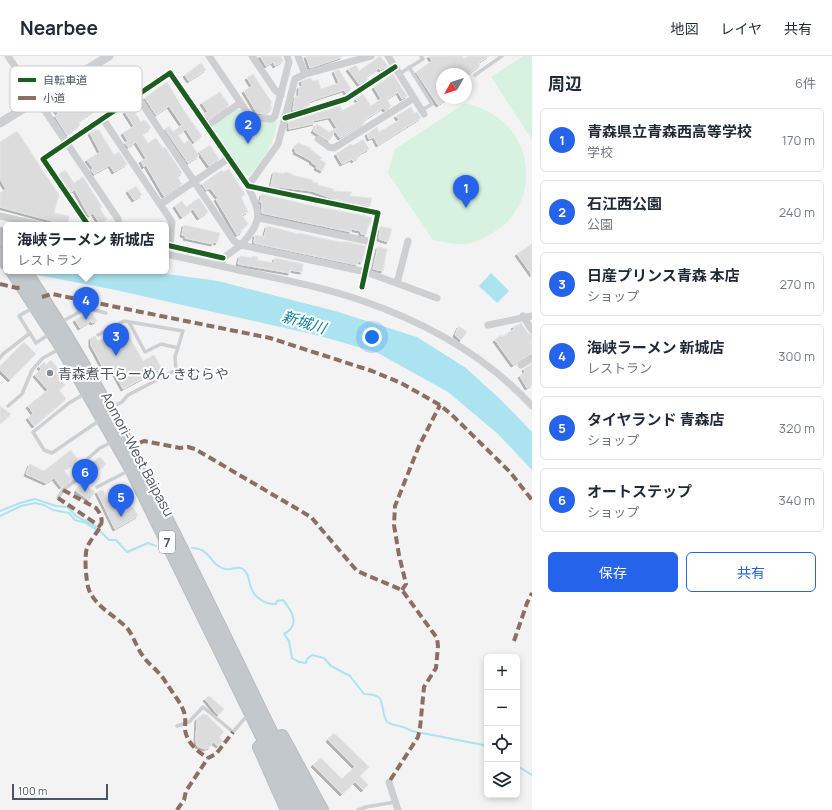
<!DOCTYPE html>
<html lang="ja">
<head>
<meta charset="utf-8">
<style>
	body { margin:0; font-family:Manrope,"Noto Sans JP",sans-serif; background:#f6f6f7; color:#1f2937 }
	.controls { position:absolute; right:12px; bottom:12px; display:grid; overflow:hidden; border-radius:6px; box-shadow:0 2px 6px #0003 }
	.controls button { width:36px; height:36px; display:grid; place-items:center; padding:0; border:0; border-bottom:1px solid #e0e1e3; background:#fff; color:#1f2937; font:20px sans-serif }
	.compass { position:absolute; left:436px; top:12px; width:36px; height:36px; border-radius:50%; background:#fff; box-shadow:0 2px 6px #0003; rotate:231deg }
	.scale { position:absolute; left:12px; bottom:10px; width:96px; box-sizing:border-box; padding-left:4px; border:2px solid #495560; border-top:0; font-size:11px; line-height:14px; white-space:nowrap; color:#495560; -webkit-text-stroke:3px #fff; paint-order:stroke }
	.you { position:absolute; left:372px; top:281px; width:14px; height:14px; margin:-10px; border:3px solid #fff; border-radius:50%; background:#1a73e8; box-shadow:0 0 0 6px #1a73e833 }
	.badge { display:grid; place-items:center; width:26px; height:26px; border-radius:50%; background:#2563eb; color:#fff; font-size:13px; font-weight:700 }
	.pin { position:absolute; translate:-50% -33px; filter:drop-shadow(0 1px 2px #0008) }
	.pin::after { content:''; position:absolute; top:21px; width:14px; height:12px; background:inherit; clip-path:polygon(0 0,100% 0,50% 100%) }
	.popup { position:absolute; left:3px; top:166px; width:166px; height:52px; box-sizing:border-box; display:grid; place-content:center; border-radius:6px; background:#fff; filter:drop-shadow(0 1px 3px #0005); font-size:13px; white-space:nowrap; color:#747a83 }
	.popup b { font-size:15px; color:#1f2937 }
	.popup::after { content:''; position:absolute; left:50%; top:100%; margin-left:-8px; border:8px solid transparent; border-top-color:#fff }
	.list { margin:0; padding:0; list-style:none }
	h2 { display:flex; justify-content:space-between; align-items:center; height:52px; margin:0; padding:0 16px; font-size:17px }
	h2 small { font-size:13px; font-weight:400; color:#747a83 }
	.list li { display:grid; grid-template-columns:26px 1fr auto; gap:12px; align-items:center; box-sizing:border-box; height:64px; margin:0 8px 8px; padding:0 8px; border:1px solid #e0e1e3; border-radius:6px }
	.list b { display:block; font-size:15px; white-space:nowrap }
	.list p { margin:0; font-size:13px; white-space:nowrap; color:#747a83 }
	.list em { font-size:13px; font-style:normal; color:#747a83 }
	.actions { display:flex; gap:8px; padding:12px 16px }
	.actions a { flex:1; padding:9px 0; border:1px solid #2563eb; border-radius:6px; text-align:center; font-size:14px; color:#2563eb }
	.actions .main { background:#2563eb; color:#fff }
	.icon { flex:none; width:22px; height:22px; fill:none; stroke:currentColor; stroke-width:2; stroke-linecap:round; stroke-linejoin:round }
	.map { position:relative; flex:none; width:532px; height:754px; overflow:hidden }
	header { display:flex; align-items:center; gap:24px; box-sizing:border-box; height:56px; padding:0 20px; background:#fff; border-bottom:1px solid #e0e1e3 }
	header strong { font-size:19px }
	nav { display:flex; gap:22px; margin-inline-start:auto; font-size:14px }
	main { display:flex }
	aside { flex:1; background:#fff }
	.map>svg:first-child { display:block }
	.green { fill:#d8f2e1 }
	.water { fill:#ace3f0 }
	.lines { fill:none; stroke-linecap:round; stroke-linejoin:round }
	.stream { stroke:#ace3f0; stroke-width:2 }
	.building { fill:#dcdcdd; stroke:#e4e5e6; filter:url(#shadow) }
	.trunk-casing { stroke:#b8bdc2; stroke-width:14 }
	.service { stroke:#cdcfd1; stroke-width:3.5 }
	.minor { stroke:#cdcfd1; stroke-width:7 }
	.tertiary { stroke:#cdcfd1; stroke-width:9 }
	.trunk { stroke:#c2c8cc; stroke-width:12 }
	.quiet { stroke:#8d6e63; stroke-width:4; stroke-dasharray:8 4; stroke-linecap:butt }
	.cycleway-casing { stroke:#fff; stroke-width:8 }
	.cycleway { stroke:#1b5e20; stroke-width:5 }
	.poi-dot { fill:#848c93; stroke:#fff; stroke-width:1.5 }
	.labels { text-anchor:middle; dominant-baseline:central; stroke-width:4; stroke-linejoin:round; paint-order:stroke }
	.shield { fill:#fff; stroke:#808890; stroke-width:1 }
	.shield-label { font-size:13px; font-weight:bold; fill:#495560 }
	.poi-label { font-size:14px; fill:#495560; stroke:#fff; text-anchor:start }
	.street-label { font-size:14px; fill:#495560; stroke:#fff }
	.water-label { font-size:15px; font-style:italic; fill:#0c7f99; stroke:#fff }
	.key { fill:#fff; stroke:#c8cccf; stroke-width:1 }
	.key-label { font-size:11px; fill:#495560 }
</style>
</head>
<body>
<header>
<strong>Nearbee</strong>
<nav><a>地図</a><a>レイヤ</a><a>共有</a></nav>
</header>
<main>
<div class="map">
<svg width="532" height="754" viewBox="0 0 532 754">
	<defs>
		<filter id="shadow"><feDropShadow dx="-2" dy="2" stdDeviation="0" flood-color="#0004"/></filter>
	</defs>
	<rect width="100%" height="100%" fill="#f3f3f3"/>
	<!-- green -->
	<path class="green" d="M 523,0 L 532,0 L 532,84 L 491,21 Z
		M 465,47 C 507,57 532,88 525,133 C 520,151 511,166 494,176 C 486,181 476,187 466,188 C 455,189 445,186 433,184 L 388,117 L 395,93 Z
		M 236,53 L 242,54 L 249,65 L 277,66 C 273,92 265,100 249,120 L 244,119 L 213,73 L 214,68 Z"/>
	<!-- water -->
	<path class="water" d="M 17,215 L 145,215 L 218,225 L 335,255 L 417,281 L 466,312 L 501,344 L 532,376 L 532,414 L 498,378 L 448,336 L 376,296 L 316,279 L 111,233 Z
		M 491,217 L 509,235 L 497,247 L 479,230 Z"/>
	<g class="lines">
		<!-- stream -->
		<path class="stream" d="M 0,455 L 20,447 L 35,443 L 56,450 L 67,451 L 76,460 L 95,470 L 97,474
			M 0,460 L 21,450 L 35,447 L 44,449 L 53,454 L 69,457 L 75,464 L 86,467 L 98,475
			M 101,476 L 109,484 L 116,484 L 127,496 L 148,487 L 156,490
			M 192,492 C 211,492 210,510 225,513 C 232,515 239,508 245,515 C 249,519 249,527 251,532 C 255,542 266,549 276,548 L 277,545 L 283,544 C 292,555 301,569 284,578 L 289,585 L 292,602 L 299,606 L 306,607 L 307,603 L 312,599 L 324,602 L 331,610 L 350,620 L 364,638 C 389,638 378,650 387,666 C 393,670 397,669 403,671 C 408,673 410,675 416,676
			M 422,677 L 483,689 L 487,692
			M 517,710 L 532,719"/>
	</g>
	<!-- building -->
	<path class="building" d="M 260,0 L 281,0 L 283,5 L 275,10 L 273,6 L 266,10 Z
		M 306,0 L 342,0 L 342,1 L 310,12 Z
		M 380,0 L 388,10 L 380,14 L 379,12 L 366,21 L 368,23 L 359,28 L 348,13 L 356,9 L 359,15 Z
		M 429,0 L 462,0 L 464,3 L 469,0 L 489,0 L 478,7 L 480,10 L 468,18 L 442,18 L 442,42 L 449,42 L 438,49 L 416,16 L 432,5 Z
		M 201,7 L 206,14 L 189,25 L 185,19 Z
		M 339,14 L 351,33 L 346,37 L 344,34 L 316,43 L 309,46 L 310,49 L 293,54 L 295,41 L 299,40 L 299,31 L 303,30 L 301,25 L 311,22 L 312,25 L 318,24 L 321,33 L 339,27 L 334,15 Z
		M 253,18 L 272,47 L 270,48 L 272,53 L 264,58 L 257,57 L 244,35 L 252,30 L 247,22 Z
		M 393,18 L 407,40 L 402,43 L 398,36 L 387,43 L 391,50 L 385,54 L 383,52 L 363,65 L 364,67 L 340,82 L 335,75 L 329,85 L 313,75 L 317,68 L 329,76 L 337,72 L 330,61 L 312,65 L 315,67 L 307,69 L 289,73 L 289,66 L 295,64 L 340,50 L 342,55 L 358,46 L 356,43 L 363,38 L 371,50 L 381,43 L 374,31 Z
		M 167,26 L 185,56 L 202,80 L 194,86 L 186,73 L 178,79 L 184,88 L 189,84 L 199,100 L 188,107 L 165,73 L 169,70 L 173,76 L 182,69 L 169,50 L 156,59 L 145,42 Z
		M 104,36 L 110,44 L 78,66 L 80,69 L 67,79 L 55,60 L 58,58 L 55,53 L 65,47 L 68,52 L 73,51 L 76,56 Z
		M 220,36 L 229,49 L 208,63 L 204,58 L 208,56 L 202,47 Z
		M 411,51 L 414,57 L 417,56 L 421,62 L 378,89 L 374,81 L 369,83 L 367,78 L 377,71 L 379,76 L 388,71 L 399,64 L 396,60 Z
		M 132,52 L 141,66 L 143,64 L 147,66 L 151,72 L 142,78 L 148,87 L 156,82 L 163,92 L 165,91 L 182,117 L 177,120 L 182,128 L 164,140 L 146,109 L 144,111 L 141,105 L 146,102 L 136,86 L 128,91 L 125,87 L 128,85 L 123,77 L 134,70 L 125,56 Z
		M 96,73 L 97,75 L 99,74 L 114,99 L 119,96 L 127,108 L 114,116 L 110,109 L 94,118 L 91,114 L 93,112 L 87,104 L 100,96 L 90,77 Z
		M 17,75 L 59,139 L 54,157 L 69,160 L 67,169 L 0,151 L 0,137 L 6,133 L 0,123 L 0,86 Z
		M 363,83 L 369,93 L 358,99 L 359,101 L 353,105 L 352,103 L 342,108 L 336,98 L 351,88 L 353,90 Z
		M 298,87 L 311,92 L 310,93 L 322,102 L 320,104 L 326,107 L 322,115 L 316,112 L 317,110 L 311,106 L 312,105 L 295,96 L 296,94 L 294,93 Z
		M 210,89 L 219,103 L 209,110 L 199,96 Z
		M 229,113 L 245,138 L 241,141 L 248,156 L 242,159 L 248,168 L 241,174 L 242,176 L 237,179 L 216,143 L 218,142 L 210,132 L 206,134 L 202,128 L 222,114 L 223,116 Z
		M 65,114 L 74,127 L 83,121 L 102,151 L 100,153 L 107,163 L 100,168 L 93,157 L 89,160 L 75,134 L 71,136 L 59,118 Z
		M 274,116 L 284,118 L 285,116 L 292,118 L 292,119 L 313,124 L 312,126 L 318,127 L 318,129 L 333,133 L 333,135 L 352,136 L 349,140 L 372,142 L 370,150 L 334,143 L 312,135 L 271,130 Z
		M 136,130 L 142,139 L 134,144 L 128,135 Z
		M 262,138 L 308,149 L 366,160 L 372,162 L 370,169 L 368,169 L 366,179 L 361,178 L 361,175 L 351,173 L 351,176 L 262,157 L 262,146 L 260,146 Z
		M 199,142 L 208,156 L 199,162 L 193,153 L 182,161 L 175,150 L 182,145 L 186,151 Z
		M 184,169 L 220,177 L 217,187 L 214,186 L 213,188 L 185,182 L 186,180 L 182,179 Z
		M 267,170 L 298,178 L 299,177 L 339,186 L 348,186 L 366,190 L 362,206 L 358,205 L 357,209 L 254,187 L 255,179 L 264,181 Z
		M 380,170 L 392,173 L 388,186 L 379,183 Z
		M 532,188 L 532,219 L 517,198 Z
		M 378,191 L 387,193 L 383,215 L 373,213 Z
		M 240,200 L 252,202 L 252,200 L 258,201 L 257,204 L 274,207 L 275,202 L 303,208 L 302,216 L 290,214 L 290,217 L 238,208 Z
		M 89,256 L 92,257 L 97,265 L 92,267 L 91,265 L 80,272 L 75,264 Z
		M 521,267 L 528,277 L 532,279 L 532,285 L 530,286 L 532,289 L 532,297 L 513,309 L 495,284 L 501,279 L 502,281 L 514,273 L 513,271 Z
		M 459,270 L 467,276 L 461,284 L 455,279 Z
		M 125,273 L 143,305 L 154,299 L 162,312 L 123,333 L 113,314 L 106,317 L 91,289 L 91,282 L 95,280 L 98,285 Z
		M 24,286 L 36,298 L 10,324 L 0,314 L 0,310 Z
		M 51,304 L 61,316 L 58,320 L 65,329 L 59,334 L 66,343 L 34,370 L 28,362 L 33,357 L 28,350 L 48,334 L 35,319 L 41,313 L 39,311 L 44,306 L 46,309 Z
		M 532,308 L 532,329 L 527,332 L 520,320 L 525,316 L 524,313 Z
		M 0,350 L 11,358 L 0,368 Z
		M 71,394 L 78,404 L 64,414 L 71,424 L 61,431 L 54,422 L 46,427 L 26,418 L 30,408 L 44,415 Z
		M 100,401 L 106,408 L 87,422 L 81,414 Z
		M 82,427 L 95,436 L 89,444 L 76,435 Z
		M 103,434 L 107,444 L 113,441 L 116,447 L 114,448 L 119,458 L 133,451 L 138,460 L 115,473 L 97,436 Z
		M 209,640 L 224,653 L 218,659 L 205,643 Z
		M 203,658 L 207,659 L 224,676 L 219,681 L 223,685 L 218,690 L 213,686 L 210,691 L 205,693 L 197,690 L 196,685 L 197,663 Z
		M 334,677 L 369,711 L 360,720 L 368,729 L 363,734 L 355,726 L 342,738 L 313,709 L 321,702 L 342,723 L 355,711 L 328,684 Z"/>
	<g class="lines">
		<defs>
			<path id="trunk" d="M 0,178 L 6,187
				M 0,198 L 6,207
				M 12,215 L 62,292 L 131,413 L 298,754
				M 25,215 C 138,384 218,573 310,754
				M 282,680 L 322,754
				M 259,691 L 287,754"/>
		</defs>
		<!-- trunk casing -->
		<use href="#trunk" class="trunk-casing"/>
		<!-- service -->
		<path class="service" d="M 409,11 L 432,48 L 422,54
			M 399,18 L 423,3 L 421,0
			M 475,19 L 502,0
			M 34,251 L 19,260 L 36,287 L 51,277
			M 61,266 L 87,252 L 106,257
			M 129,266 L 145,296 L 161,288 L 178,292
			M 98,279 L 124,265 L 183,275 L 175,301 L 176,314 L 128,339 L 122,346 L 110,352
			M 0,302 L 3,298 L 30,277
			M 86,337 L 69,347 L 33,376 L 44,394 L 52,397 L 100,364
			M 8,350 L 22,338 L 32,314 L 43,302 L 61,292
			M 97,431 L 130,414
			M 58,442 L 63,434 L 80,421 L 77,412 L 100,392 L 114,385
			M 177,670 L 189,666 L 203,651 L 233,676 L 245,662
			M 358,754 L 366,751 L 395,746"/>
		<!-- minor -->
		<path class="minor" d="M 8,0 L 118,163 L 118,169
			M 209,0 L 251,62 L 272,63 L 275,60 L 289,6 L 287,0
			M 252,0 L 275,34 L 281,39
			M 298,0 L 305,18
			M 388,0 L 424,58
			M 137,40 L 234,185 L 241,189 L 223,202 L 221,210 C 268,221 317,229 363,245 C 427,267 486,300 532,350
			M 285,62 L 346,43 L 395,11
			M 103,63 L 172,166 L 170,190
			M 207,70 L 240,47
			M 318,83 L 329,91 L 334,92 L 414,42
			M 161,148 L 229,102
			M 0,160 L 40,169
			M 259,162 L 372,186
			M 88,169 L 43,103 L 170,17 L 248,130 L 378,157 L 362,231
			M 166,189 L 223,202
			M 241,189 C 263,164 261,159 248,130 L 278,88 L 295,23 L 305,18 L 371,0
			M 241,189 L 366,216 L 437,242
			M 166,198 L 221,210
			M 397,227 L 408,185
			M 523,260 L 532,274
			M 488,269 L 532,260
			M 521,309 L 532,302
			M 389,726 L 398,754"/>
		<!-- tertiary -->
		<path class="tertiary" d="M 0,67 L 109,0"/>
		<!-- trunk -->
		<use href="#trunk" class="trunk"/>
		<!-- quiet -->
		<path class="quiet" d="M 0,228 L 17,232 L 22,231
			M 42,241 L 52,238 L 270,282 L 372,315 L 401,327 L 440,349 L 452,359 L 510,416 L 532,444
			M 129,391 L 144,385 L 180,392 L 188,391 L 195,393 L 311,461 L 357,515 L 402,534 L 437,582 L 438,590 L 436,612 L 424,631 L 420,672 L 418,681 L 389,726
			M 63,434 L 96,452 C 111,470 92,477 87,492 C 84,500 86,526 89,534 C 96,551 114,559 126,571 C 133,578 136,591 143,600 C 149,609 159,615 165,625 C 171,635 180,645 184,656 C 186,662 185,668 185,674 C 187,687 198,696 208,702
			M 58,442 L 101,471
			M 402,534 L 406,528 L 399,499 L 394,469 L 395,450 L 419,390 L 440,349
			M 514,585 L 527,547 L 532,537
			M 177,754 L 184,744 L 186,735 L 208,702 L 216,698 L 233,676"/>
		<defs>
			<path id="cycleway" d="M 285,62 L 346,43 L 395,11
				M 88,169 L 43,103 L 170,17 L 248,130 L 378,157 L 362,231
				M 166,189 L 223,202"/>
		</defs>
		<!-- cycleway casing -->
		<use href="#cycleway" class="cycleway-casing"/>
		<!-- cycleway -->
		<use href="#cycleway" class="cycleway"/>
	</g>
	<!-- markers -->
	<circle class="poi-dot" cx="50" cy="317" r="4"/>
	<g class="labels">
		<!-- shield labels -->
		<rect class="shield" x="159" y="475" width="16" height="22" rx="3"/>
		<g class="shield-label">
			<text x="167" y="486">7</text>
		</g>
		<!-- poi labels -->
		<g class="poi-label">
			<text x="58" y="317">青森煮干らーめん きむらや</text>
		</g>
		<!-- street labels -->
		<g class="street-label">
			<text transform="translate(138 398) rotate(62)">Aomori-West Baipasu</text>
		</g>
		<!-- water labels -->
		<g class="water-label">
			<text transform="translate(304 266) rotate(17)">新城川</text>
		</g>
	</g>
	<!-- legend -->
	<rect x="10" y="10" width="132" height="46" rx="6" class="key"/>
	<rect x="18" y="22" width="18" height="4" fill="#1b5e20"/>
	<rect x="18" y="40" width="18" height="4" fill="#8d6e63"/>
	<g class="key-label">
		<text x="43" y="28">自転車道</text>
		<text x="43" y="46">小道</text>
	</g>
</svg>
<div class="controls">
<button>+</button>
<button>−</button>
<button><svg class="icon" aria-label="locate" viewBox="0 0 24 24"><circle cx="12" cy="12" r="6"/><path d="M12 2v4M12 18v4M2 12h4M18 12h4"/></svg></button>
<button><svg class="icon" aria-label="layers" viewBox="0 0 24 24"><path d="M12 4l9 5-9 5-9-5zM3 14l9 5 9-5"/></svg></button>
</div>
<svg class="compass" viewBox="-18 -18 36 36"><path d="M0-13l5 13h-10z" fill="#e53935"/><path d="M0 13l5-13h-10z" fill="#747a83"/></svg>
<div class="scale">100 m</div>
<div class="you"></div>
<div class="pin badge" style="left:466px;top:152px">1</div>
<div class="pin badge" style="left:248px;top:88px">2</div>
<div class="pin badge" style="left:116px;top:300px">3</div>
<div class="pin badge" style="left:86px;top:264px">4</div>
<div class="popup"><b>海峡ラーメン 新城店</b>レストラン</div>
<div class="pin badge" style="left:121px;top:461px">5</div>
<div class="pin badge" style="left:85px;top:436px">6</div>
</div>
<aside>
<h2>周辺<small>6件</small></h2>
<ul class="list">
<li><span class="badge">1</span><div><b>青森県立青森西高等学校</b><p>学校</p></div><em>170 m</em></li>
<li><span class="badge">2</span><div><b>石江西公園</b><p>公園</p></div><em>240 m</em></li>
<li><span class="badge">3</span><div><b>日産プリンス青森 本店</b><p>ショップ</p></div><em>270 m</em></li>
<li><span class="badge">4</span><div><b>海峡ラーメン 新城店</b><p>レストラン</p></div><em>300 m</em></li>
<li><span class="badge">5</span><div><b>タイヤランド 青森店</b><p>ショップ</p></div><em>320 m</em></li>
<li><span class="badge">6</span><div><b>オートステップ</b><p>ショップ</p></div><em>340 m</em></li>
</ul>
<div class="actions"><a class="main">保存</a><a>共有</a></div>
</aside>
</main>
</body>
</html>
